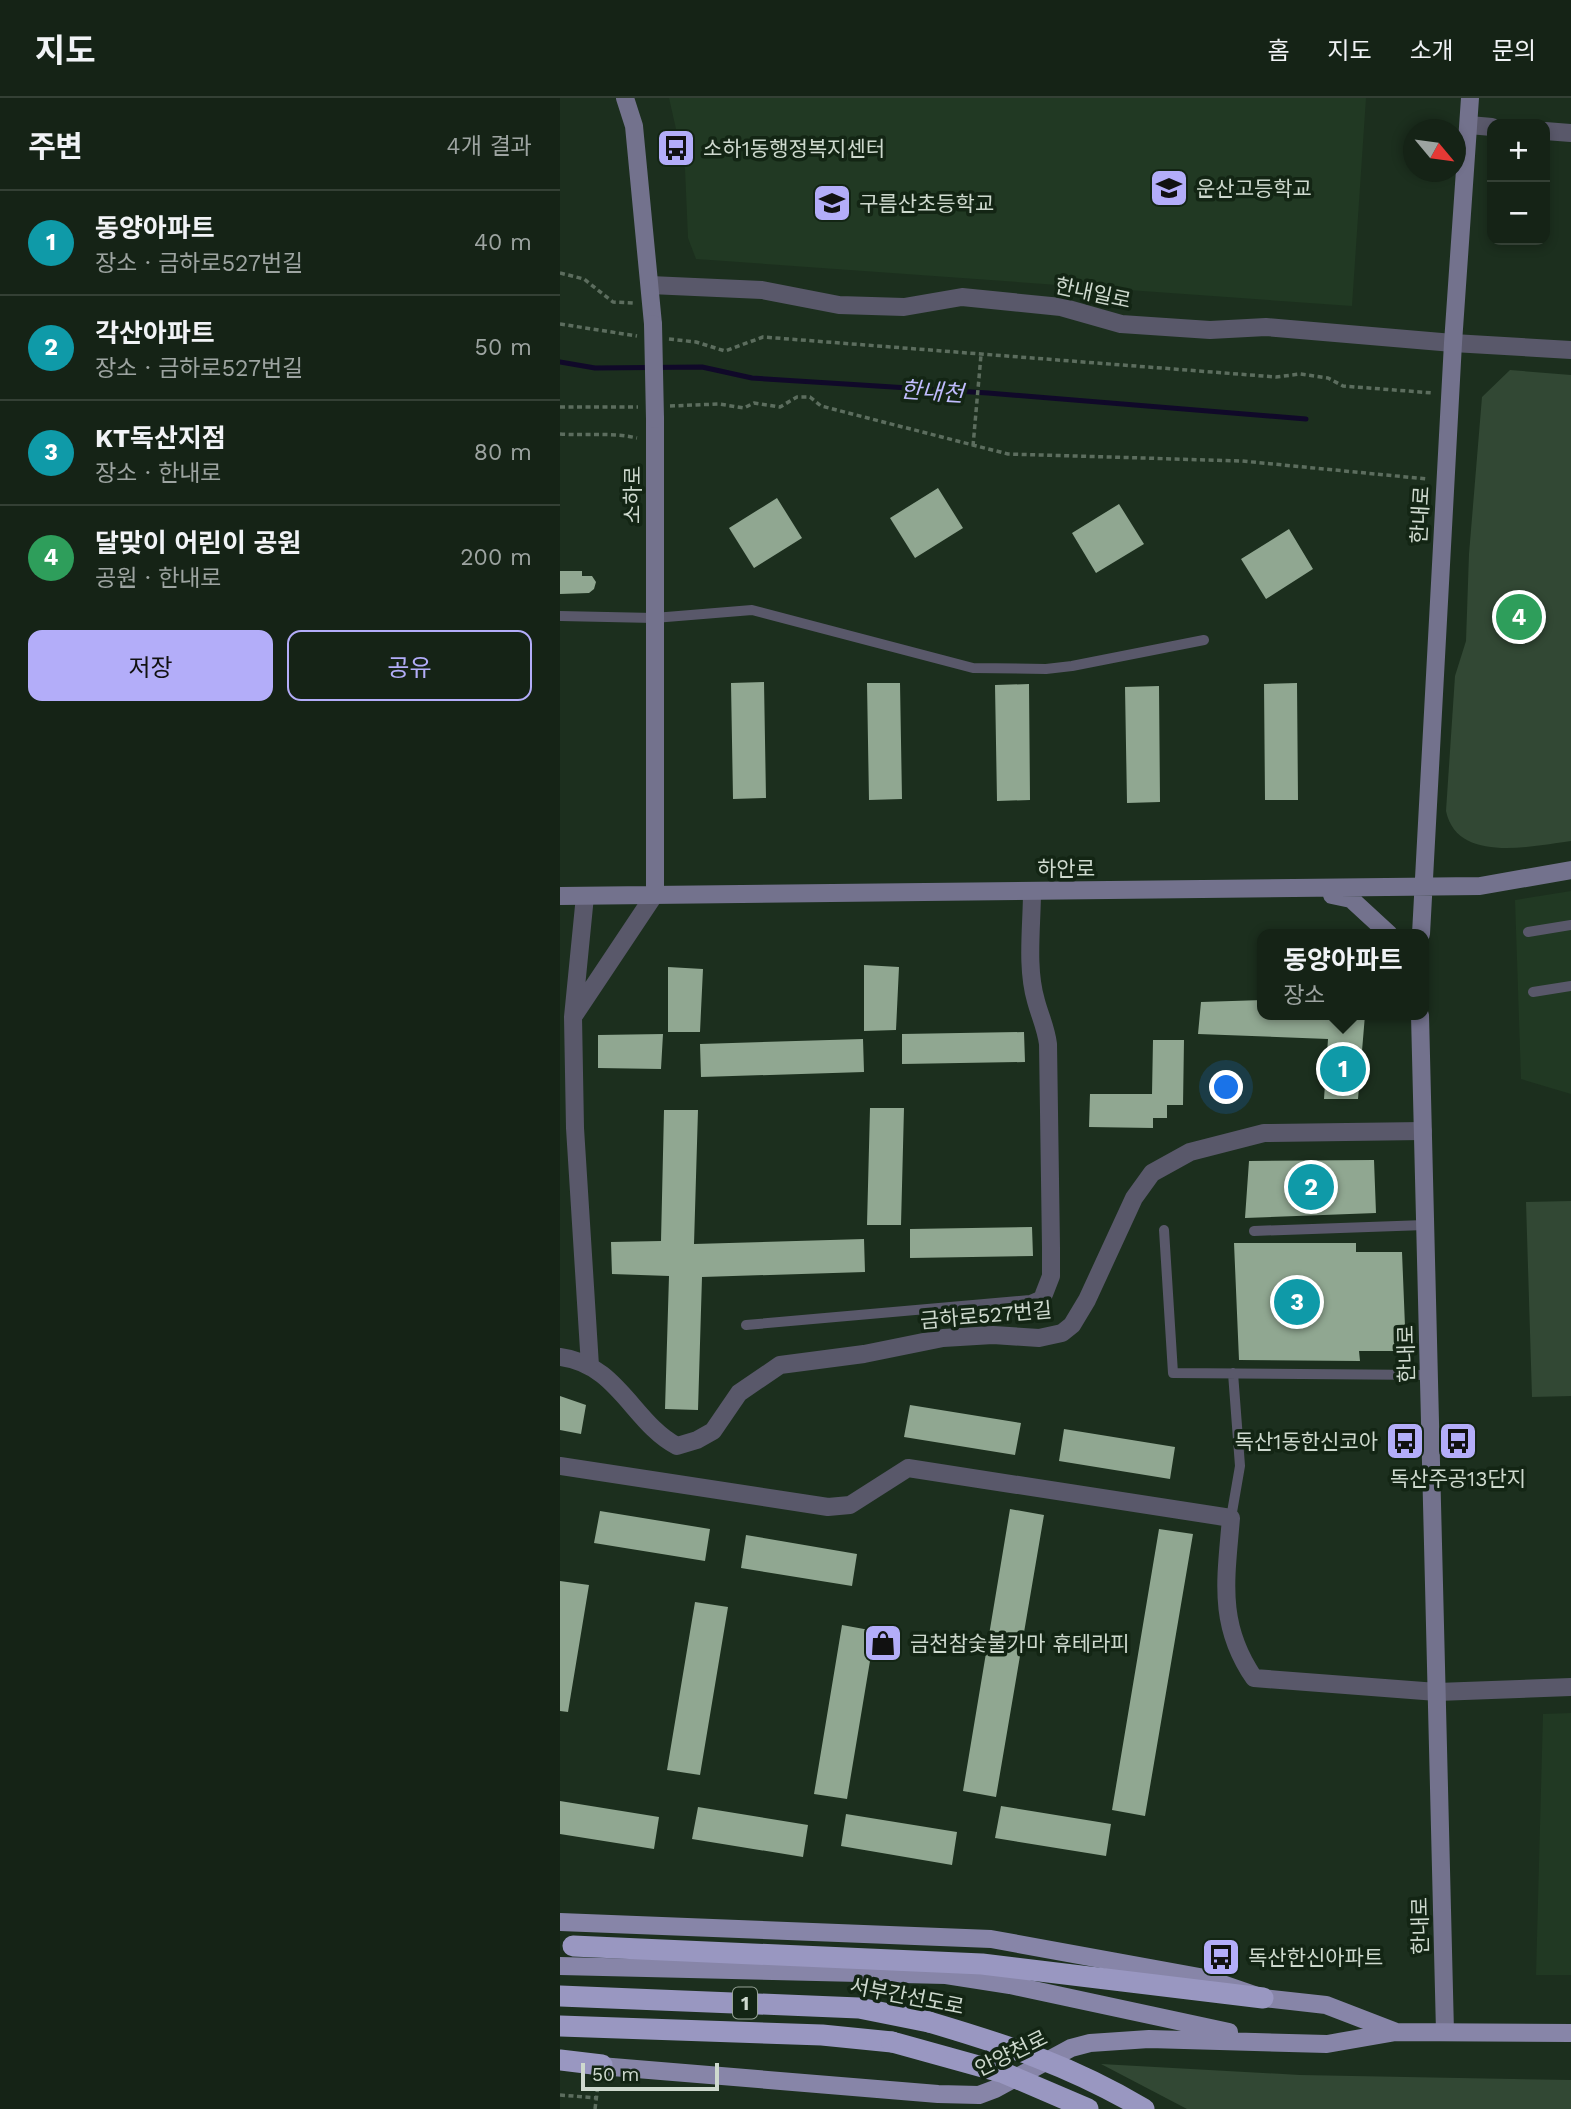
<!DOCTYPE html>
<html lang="ko">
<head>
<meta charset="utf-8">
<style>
	body { margin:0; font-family:"Work Sans","Noto Sans KR",sans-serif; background:#222f23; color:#f1f3f6 }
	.controls { position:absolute; right:21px; top:21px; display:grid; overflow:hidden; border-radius:14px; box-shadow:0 4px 10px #0003 }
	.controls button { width:63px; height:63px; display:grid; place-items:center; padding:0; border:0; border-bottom:2px solid #344035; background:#152316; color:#f1f3f6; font:35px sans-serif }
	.compass { position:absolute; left:843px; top:21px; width:63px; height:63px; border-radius:50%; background:#152316; box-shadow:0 4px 10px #0003; rotate:119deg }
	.scale { position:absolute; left:21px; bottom:18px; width:138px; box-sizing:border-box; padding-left:7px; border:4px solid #ced9ce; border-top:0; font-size:19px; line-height:24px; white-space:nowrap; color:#ced9ce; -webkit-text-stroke:5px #132514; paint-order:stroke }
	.you { position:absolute; left:667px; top:990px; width:24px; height:24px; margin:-18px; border:5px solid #fff; border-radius:50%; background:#1a73e8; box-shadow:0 0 0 10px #1a73e833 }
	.badge { display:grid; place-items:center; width:46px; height:46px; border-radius:50%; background:#b3adf9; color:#fff; font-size:23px; font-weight:700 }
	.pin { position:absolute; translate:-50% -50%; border:4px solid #fff; box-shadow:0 2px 7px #0006 }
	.popup { position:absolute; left:697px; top:831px; width:172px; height:91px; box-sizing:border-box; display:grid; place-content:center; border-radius:14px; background:#152316; filter:drop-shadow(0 2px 5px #0005); font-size:23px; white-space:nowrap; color:#9da4a1 }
	.popup b { font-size:26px; color:#f1f3f6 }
	.popup::after { content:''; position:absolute; left:50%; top:100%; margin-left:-14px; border:14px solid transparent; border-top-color:#152316 }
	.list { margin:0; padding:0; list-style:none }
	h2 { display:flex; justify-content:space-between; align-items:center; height:91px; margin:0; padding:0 28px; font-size:30px }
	h2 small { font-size:23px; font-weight:400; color:#9da4a1 }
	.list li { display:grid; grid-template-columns:46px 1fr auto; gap:21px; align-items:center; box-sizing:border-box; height:105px; padding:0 28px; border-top:2px solid #344035 }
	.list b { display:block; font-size:26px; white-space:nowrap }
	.list p { margin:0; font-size:23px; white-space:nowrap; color:#9da4a1 }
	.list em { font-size:23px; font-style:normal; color:#9da4a1 }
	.actions { display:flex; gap:14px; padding:21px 28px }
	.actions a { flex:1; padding:16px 0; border:2px solid #b3adf9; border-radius:14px; text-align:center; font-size:24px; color:#b3adf9 }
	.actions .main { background:#b3adf9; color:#111 }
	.map { position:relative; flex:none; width:1011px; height:2011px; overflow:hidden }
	header { display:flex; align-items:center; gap:42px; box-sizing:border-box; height:98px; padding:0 35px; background:#152316; border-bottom:2px solid #344035 }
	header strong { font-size:33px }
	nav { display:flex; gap:38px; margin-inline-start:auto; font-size:24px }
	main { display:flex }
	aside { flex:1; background:#152316 }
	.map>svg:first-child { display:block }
	.built { fill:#213923 }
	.green { fill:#324834 }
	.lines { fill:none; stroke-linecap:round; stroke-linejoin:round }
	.stream { stroke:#100929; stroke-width:5 }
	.building { fill:#90a791 }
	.path { stroke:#5c6d5e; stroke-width:3.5; stroke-dasharray:5 3.5; stroke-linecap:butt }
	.lane { stroke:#59586a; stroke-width:10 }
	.street { stroke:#59586a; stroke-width:18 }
	.secondary { stroke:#73728d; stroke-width:18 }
	.primary { stroke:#8785a8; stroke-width:18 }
	.highway { stroke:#9997c1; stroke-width:21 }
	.secondary-bridge { stroke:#73728d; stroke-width:18 }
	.highway-bridge { stroke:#9997c1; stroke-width:21 }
	.labels { text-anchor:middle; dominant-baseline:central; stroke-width:7; stroke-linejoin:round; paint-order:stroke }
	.shield { fill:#132514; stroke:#96a396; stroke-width:2 }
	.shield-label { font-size:19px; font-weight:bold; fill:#ced9ce }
	.poi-label { font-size:21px; fill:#ced9ce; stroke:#132514; text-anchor:start }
	.street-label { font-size:21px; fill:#ced9ce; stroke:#132514 }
	.water-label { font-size:23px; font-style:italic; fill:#c0bcfe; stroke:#132514 }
</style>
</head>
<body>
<header>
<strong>지도</strong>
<nav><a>홈</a><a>지도</a><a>소개</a><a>문의</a></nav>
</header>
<main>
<aside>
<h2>주변<small>4개 결과</small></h2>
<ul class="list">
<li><span class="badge" style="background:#0f9aa8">1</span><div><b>동양아파트</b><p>장소 · 금하로527번길</p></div><em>40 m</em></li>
<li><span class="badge" style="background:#0f9aa8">2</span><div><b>각산아파트</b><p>장소 · 금하로527번길</p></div><em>50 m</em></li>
<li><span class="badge" style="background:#0f9aa8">3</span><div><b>KT독산지점</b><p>장소 · 한내로</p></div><em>80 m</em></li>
<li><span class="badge" style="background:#2e9e5b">4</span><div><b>달맞이 어린이 공원</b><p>공원 · 한내로</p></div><em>200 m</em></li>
</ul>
<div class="actions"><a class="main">저장</a><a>공유</a></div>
</aside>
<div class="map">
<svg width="1011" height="2011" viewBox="0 0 1011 2011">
	<rect width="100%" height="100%" fill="#1c2f1e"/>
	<!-- built -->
	<path class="built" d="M 109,0 L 806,0 L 792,208 L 136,161 L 128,140 L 125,71 Z
		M 1011,793 L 1011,996 L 961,981 L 955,802 Z
		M 1011,1615 L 1011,1877 L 976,1877 L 983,1616 Z"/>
	<!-- green -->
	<path class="green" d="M 950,272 L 1011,277 L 1011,743 C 972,748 897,766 886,713 L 895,578 L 906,543 L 909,456 L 922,299 Z
		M 1011,1103 L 1011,1298 L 972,1299 L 966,1104 Z
		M 541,1966 L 740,1977 L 1011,1982 L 1011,2011 L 627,2011 Z"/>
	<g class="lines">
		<!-- stream -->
		<path class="stream" d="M 0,264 L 35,270 L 142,269 L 192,280 L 428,295 L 746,321"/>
	</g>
	<!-- building -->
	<path class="building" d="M 378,390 L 403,430 L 355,460 L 330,420 Z
		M 217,400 L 242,440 L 194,470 L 169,430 Z
		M 559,406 L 584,446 L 536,475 L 512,435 Z
		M 729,431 L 753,471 L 706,501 L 681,461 Z
		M 0,473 L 22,473 L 22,478 L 32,478 L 36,484 L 34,491 L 29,495 L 0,496 Z
		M 204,584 L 206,700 L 173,701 L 171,585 Z
		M 307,585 L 340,585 L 342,701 L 309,702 Z
		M 737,585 L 738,702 L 705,702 L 704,586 Z
		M 469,586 L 470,702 L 437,703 L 435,587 Z
		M 599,588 L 600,704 L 567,705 L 565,589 Z
		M 304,867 L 339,869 L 336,932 L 304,933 Z
		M 108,869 L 143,871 L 140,934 L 108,934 Z
		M 703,902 L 703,917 L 805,917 L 798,1001 L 764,1001 L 768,941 L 638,936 L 641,904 Z
		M 464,934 L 465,964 L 342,966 L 342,936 Z
		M 103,936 L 101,971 L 38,970 L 38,937 Z
		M 303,941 L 304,974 L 141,979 L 140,946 Z
		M 593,942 L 624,942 L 623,1007 L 607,1007 L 607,1020 L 593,1020 L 593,1030 L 529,1029 L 530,996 L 592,996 Z
		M 310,1010 L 344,1010 L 341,1127 L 307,1127 Z
		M 104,1012 L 138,1012 L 134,1146 L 304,1141 L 305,1174 L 142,1179 L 138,1312 L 105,1311 L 109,1178 L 52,1176 L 51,1144 L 101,1143 Z
		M 814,1062 L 816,1115 L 685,1120 L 689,1063 Z
		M 472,1129 L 473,1158 L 350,1160 L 350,1131 Z
		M 674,1145 L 796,1145 L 796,1154 L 842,1154 L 846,1253 L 799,1253 L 800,1263 L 679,1262 Z
		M 0,1298 L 26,1307 L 21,1336 L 0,1332 Z
		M 350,1307 L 461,1325 L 455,1357 L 344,1339 Z
		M 504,1331 L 615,1349 L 610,1381 L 499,1363 Z
		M 450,1411 L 484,1417 L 436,1699 L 403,1693 Z
		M 40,1413 L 150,1431 L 145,1463 L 34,1445 Z
		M 599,1431 L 633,1436 L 585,1718 L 552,1712 Z
		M 186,1437 L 297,1456 L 292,1488 L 181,1470 Z
		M 0,1483 L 29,1487 L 8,1614 L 0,1613 Z
		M 135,1504 L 168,1509 L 140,1677 L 107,1672 Z
		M 282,1527 L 315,1533 L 287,1701 L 254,1696 Z
		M 0,1703 L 99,1719 L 94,1751 L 0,1736 Z
		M 441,1708 L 551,1726 L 546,1758 L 435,1740 Z
		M 138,1709 L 248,1727 L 243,1759 L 132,1741 Z
		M 286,1716 L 397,1734 L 392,1767 L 281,1748 Z"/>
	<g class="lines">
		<!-- path -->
		<path class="path" d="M 0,175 L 24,181 L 53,204 L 73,205
			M 0,226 L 77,238
			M 109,241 L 136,244 L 165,253 L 203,239 L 716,279 L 740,276 L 768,280 L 783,288 L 873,295
			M 110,308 L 159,306 L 184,310 L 194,305 L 220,309 L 237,299 L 250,299 L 261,308 L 448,356 L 682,363 L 867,381
			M 0,309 L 78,309
			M 0,336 C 27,338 51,334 77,340
			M 413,348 L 421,257
			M 0,1997 L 37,2000
			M 35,2011 L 38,1987"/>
		<!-- lane -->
		<path class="lane" d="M 0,518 L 94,520 L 192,512 L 413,570 L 486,571 L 512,568 L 644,542
			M 968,834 L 1011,827
			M 973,894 L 1011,888
			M 604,1132 L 613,1275 L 869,1277
			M 694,1133 L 865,1127
			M 186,1227 L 470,1202 L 484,1196
			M 671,1420 L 680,1368 L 673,1275"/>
		<!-- street -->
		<path class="street" d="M 909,27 L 932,29
			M 985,33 L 1011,35
			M 90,187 L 202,192 L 279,207 L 344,209 L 402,199 L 501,209 L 561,226 L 650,232 L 706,229 L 893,245 L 1011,252
			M 472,793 C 472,828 466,869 476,903 C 480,918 486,930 488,946 L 491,1150 L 491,1178 L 484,1196
			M 25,798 L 13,919 L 15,1030 L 30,1268
			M 15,916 L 95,796
			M 0,1259 C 58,1266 73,1325 117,1348 L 137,1342 L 153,1333 L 179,1295 L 220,1267 L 304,1256 L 383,1240 L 433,1237 L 479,1240 L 502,1235 L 512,1227 L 527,1202 L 574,1100 L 592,1075 L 630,1054 L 704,1035 L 863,1033
			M 0,1368 L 268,1409 L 290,1407 L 348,1370 L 671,1420 C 666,1481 657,1526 694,1580 L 877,1594 L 1011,1589"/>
		<!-- secondary -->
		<path class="secondary" d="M 65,0 L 74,28 L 93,226
			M 95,321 L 95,796
			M 772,797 L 791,801 L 829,836
			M 0,798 L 920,788 L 1011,772
			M 861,836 L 893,245 L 910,0
			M 860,917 L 885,1934"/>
		<!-- primary -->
		<path class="primary" d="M 0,1824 L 431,1841 L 645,1880 L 703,1900 L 766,1907 L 836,1934
			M 0,1868 L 386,1877 L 450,1887 L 669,1934
			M 28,1967 L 378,1996 L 419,1997 L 435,1991 L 511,1950 L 530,1945 L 589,1941 L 767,1946 L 836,1934 L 1011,1935"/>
		<!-- highway -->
		<path class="highway" d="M 13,1848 L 422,1866 L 703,1900
			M 0,1898 L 299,1910 L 369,1924
			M 0,1928 L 262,1937 L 332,1944
			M 0,1962 L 42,1967"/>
		<!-- secondary-bridge -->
		<path class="secondary-bridge" d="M 93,226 L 95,321"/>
		<!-- highway-bridge -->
		<path class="highway-bridge" d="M 369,1924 C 450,1948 511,1968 584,2011
			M 332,1944 L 444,1975 L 528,2011"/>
	</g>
	<!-- icons -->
	<defs>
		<symbol id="bus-square" viewBox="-11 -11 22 22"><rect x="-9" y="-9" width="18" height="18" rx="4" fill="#b3adf9" stroke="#132514"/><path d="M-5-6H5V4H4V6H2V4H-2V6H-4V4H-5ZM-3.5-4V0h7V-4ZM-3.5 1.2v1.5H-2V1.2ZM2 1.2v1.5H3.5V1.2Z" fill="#111"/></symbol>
		<symbol id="school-square" viewBox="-11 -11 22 22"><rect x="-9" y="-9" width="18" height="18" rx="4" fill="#b3adf9" stroke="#132514"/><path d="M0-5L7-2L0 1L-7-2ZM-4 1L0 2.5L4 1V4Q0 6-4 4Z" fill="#111"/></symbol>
		<symbol id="shop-square" viewBox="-11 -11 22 22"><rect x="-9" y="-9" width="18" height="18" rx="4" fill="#b3adf9" stroke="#132514"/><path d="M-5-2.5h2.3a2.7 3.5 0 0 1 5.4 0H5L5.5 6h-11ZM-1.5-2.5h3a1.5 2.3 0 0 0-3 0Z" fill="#111"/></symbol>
	</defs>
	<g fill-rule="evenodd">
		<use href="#bus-square" x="94" y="28" width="44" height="44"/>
		<use href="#school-square" x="587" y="68" width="44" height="44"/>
		<use href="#school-square" x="250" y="83" width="44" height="44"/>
		<use href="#bus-square" x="823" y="1321" width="44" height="44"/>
		<use href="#bus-square" x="876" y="1321" width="44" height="44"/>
		<use href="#shop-square" x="301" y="1523" width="44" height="44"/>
		<use href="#bus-square" x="639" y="1837" width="44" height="44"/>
	</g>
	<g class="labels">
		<!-- shield labels -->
		<rect class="shield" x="173" y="1889.5" width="24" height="31" rx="5"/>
		<g class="shield-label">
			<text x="185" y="1905">1</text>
		</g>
		<!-- poi labels -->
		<g class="poi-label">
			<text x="143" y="50">소하1동행정복지센터</text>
			<text x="636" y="90">운산고등학교</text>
			<text x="299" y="105">구름산초등학교</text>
			<text x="818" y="1343" text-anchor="end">독산1동한신코아</text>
			<text x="898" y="1380" text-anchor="middle">독산주공13단지</text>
			<text x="350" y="1545">금천참숯불가마 휴테라피</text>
			<text x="688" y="1859">독산한신아파트</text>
		</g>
		<!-- street labels -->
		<g class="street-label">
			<text transform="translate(533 195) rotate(12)">한내일로</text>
			<text transform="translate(72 397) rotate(-90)">소하로</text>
			<text transform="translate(860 417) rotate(-87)">한내로</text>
			<text x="506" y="770">하안로</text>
			<text transform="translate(426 1217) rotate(-5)">금하로527번길</text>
			<text transform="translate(846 1256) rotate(-91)">한내로</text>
			<text transform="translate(860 1828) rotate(-91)">한내로</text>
			<text transform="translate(347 1898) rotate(11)">서부간선도로</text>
			<text transform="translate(451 1955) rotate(-26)">안양천로</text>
		</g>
		<!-- water labels -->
		<g class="water-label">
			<text transform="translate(372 294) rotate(4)">한내천</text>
		</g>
	</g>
</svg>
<div class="controls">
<button>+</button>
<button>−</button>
</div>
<svg class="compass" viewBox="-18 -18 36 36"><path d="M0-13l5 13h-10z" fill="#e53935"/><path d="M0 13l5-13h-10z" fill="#9da4a1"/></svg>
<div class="scale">50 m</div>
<div class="you"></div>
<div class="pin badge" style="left:783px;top:971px;background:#0f9aa8">1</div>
<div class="popup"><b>동양아파트</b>장소</div>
<div class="pin badge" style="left:751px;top:1089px;background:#0f9aa8">2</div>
<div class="pin badge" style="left:737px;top:1204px;background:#0f9aa8">3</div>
<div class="pin badge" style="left:959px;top:519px;background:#2e9e5b">4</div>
</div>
</main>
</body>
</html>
